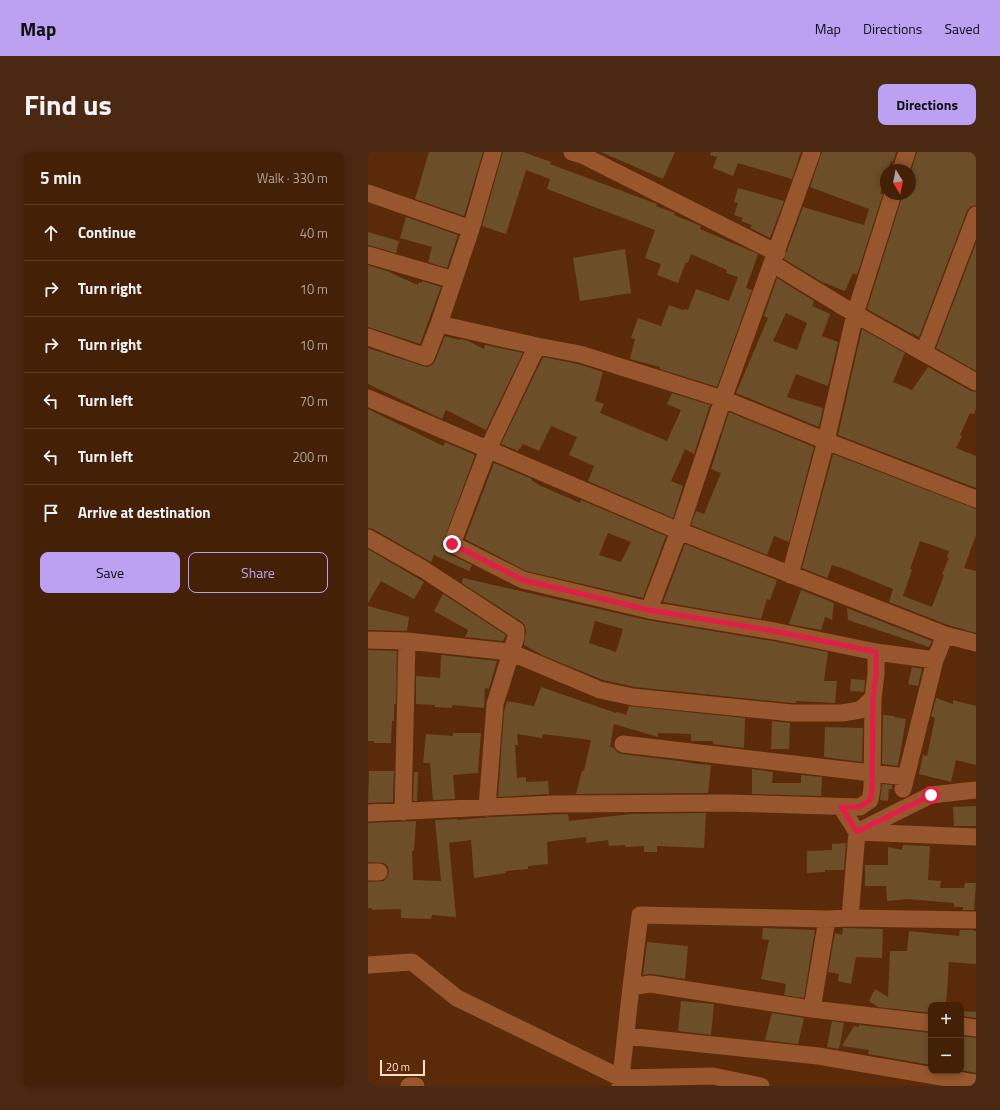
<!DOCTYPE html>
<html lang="en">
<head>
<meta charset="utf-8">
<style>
	body { margin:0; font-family:"Titillium Web",sans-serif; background:#4b2811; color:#f1f3f6 }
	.controls { position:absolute; right:12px; bottom:12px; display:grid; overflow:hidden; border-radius:8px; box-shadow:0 2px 6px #0003 }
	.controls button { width:36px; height:36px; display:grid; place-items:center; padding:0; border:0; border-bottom:1px solid #5c3e28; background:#442007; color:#f1f3f6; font:20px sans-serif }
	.compass { position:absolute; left:512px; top:12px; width:36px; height:36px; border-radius:50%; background:#442007; box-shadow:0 2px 6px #0003; rotate:170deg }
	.scale { position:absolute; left:12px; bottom:10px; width:45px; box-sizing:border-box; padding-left:4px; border:2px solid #ffe0cf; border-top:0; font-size:11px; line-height:14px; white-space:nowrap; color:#ffe0cf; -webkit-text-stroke:3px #5b2b09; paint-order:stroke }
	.stop { position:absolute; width:12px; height:12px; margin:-9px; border:3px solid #e11d48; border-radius:50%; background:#fff }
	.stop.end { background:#e11d48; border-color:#fff; box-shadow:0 1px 4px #0008 }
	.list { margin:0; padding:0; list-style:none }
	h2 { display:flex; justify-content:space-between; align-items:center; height:52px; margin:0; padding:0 16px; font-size:17px }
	h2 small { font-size:13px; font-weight:400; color:#afa39b }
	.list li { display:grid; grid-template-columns:26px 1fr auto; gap:12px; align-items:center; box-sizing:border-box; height:56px; padding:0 16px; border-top:1px solid #5c3e28 }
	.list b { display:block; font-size:15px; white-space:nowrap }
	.list em { font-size:13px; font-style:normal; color:#afa39b }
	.actions { display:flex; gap:8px; padding:12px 16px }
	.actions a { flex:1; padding:9px 0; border:1px solid #bca0f2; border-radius:8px; text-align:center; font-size:14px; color:#bca0f2 }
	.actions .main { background:#bca0f2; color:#111 }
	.icon { flex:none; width:22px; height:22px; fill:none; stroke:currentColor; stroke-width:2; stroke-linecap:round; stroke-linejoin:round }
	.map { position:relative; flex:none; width:608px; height:934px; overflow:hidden; border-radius:8px }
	header { display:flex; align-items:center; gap:24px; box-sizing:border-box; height:56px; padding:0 20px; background:#bca0f2; color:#111 }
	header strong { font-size:19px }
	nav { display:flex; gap:22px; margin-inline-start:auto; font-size:14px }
	.intro { display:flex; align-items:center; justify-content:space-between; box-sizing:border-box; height:96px; padding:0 24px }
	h1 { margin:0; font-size:28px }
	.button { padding:10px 18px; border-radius:8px; background:#bca0f2; color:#111; font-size:14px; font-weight:700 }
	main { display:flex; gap:24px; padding:0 24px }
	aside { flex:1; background:#442007; border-radius:8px; box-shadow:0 2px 6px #0003 }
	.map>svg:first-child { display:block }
	.building { fill:#6c4e29; fill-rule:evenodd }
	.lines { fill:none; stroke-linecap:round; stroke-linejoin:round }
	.minor { stroke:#97562d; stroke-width:17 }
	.route { stroke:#e11d48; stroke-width:5 }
</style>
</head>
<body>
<header>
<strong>Map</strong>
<nav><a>Map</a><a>Directions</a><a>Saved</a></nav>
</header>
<div class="intro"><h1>Find us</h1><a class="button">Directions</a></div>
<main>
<aside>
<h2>5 min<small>Walk · 330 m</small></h2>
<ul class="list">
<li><svg class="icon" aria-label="ahead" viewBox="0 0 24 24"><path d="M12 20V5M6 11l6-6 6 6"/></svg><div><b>Continue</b></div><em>40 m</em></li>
<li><svg class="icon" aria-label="right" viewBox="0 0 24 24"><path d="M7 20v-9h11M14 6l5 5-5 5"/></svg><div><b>Turn right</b></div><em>10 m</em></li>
<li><svg class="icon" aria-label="right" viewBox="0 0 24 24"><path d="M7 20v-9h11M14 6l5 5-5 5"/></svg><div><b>Turn right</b></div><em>10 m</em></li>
<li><svg class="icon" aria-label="left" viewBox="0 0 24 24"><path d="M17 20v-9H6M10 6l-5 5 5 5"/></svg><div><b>Turn left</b></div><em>70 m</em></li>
<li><svg class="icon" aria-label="left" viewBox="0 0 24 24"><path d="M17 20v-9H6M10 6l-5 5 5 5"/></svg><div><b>Turn left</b></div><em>200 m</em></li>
<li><svg class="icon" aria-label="arrive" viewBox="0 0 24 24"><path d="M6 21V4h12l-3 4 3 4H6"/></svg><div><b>Arrive at destination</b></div></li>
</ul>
<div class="actions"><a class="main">Save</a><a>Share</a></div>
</aside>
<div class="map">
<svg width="608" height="934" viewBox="0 0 608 934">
	<rect width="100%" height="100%" fill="#5b2b09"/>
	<!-- building -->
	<path class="building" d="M 61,0 L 115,0 L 96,64 L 47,47 Z
		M 135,0 L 155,0 L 183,10 L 182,12 L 289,52 L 288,54 L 307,61 L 306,63 L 333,74 L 332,77 L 390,102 L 378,136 L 384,138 L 349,235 L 292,217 L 292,215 L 262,207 L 267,187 L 263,186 L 270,166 L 293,174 L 301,153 L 315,158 L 316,157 L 320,158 L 328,137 L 361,149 L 370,125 L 358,121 L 359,118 L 323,102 L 320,111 L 318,110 L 310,131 L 289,123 L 293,112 L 277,106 L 287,78 L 179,37 L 182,27 L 158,18 L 138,82 L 114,74 Z
		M 233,0 L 307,0 L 295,27 Z
		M 343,0 L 433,0 L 424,27 L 370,11 L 365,24 L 345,16 L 349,5 L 342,3 Z
		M 454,0 L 528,0 L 525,10 L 523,9 L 520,18 L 518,18 L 518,24 L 512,42 L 515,42 L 489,123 L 485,121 L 477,139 L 454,130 L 416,107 L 435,55 L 496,73 L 501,57 L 442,35 Z
		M 549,0 L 608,0 L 608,53 L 602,55 L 599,59 L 551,185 L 544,181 L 544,182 L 499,157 L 535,42 L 542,42 L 542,22 Z
		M 370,36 L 416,49 L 402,86 L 382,76 L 384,73 L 373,69 L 375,66 L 366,63 L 370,51 L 366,50 Z
		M 38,65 L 90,83 L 79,116 L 60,110 L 64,95 L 32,86 Z
		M 0,80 L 31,89 L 28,101 L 0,93 Z
		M 608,91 L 608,219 L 568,196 Z
		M 257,97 L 263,141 L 212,149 L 205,106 Z
		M 0,113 L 22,120 L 27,123 L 50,133 L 51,130 L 54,131 L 54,129 L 73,135 L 52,192 L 0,175 Z
		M 409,126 L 446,149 L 444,154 L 462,162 L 454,184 L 470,190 L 460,234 L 428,222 L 419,245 L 455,256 L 451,275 L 368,241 L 400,166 L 396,164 ZM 418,161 L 439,171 L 429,198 L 405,189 Z
		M 494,177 L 537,201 L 525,230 L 544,238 L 560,215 L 603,239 L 608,240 L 608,256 L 606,262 L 602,261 L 592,283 L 594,284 L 588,296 L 608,304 L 608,336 L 470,283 Z
		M 77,184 L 91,188 L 92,187 L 98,188 L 116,197 L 117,193 L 155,201 L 118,278 L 78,258 L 74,267 L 0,232 L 0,196 L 55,214 L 59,215 L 64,213 L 67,209 Z
		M 175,205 L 210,212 L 235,220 L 227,249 L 236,252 L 232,261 L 299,289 L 313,258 L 299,252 L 304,241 L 342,253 L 326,302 L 317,297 L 303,329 L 315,334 L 305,366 L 220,329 L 226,314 L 201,303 L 209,285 L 183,274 L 171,299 L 155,292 L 150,299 L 133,292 Z
		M 0,257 L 75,294 L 77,290 L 107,303 L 74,393 L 76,397 L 79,401 L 104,413 L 101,419 L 66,403 L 63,410 L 5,377 L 0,376 Z
		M 361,260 L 446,295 L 421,390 L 406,384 L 399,403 L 323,373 L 328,359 L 336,362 L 353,321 L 343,317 Z
		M 465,302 L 608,357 L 608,383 L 596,416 L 608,419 L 608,481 L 580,473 L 521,450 L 525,437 L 474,416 L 464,413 L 459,426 L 434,416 ZM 552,389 L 581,399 L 579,405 L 581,406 L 574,422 L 576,423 L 564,455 L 535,444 L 544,418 L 542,417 Z
		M 126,311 L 164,327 L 163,328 L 173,334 L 212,351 L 213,348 L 298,384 L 275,446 L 158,419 L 97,387 ZM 240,381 L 263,390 L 253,410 L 231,403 Z
		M 317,392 L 409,428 L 402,448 L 399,447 L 393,467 L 295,450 Z
		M 0,397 L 56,430 L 46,447 L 13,429 L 0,451 Z
		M 95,426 L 279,468 L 404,489 L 460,500 L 456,529 L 469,529 L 467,551 L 428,549 L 428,551 L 424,551 L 267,535 L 235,528 L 176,504 L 156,493 L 158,478 L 157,474 L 154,470 L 94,431 ZM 227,469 L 255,477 L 248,500 L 221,491 Z
		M 433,438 L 466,451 L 464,468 L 457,465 L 453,478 L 421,472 Z
		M 75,442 L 138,483 L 135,489 L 97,485 L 100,478 L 66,459 Z
		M 0,454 L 41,465 L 39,479 L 0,478 Z
		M 479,456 L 564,489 L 561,495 L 480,468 Z
		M 0,498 L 29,499 L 28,552 L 26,552 L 26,569 L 24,569 L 23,591 L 6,591 L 6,589 L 0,589 Z
		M 73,503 L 129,509 L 121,537 L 117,536 L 116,556 L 84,553 L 84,556 L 67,555 L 67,553 L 48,552 L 48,524 L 72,526 Z
		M 544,515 L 554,517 L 550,534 L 540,532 Z
		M 483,527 L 497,528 L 496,540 L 482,539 Z
		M 173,535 L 248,561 L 249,560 L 258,563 L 261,554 L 377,566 L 376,596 L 345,592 L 345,589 L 323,589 L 323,582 L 290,581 L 290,585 L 246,572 L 242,595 L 246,596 L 249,600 L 254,602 L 311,609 L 330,612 L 343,613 L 340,641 L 208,642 L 214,619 L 216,619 L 223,588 L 175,582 L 174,586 L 149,582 L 150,593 L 147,593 L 149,626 L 158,625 L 158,630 L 180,629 L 181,642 L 130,645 L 136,560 L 139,549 L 166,554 Z
		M 568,546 L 585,552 L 585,548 L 608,554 L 608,613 L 588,608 L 583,630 L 551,622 L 555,603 L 559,604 L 567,566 L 563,564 Z
		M 515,563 L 526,564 L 526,565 L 538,567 L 530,614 L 514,612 Z
		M 404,569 L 422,571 L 421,597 L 403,597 Z
		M 457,575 L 495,576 L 494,610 L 456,605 Z
		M 85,581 L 113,581 L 110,621 L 85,623 L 87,647 L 65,648 L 62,611 L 55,611 L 58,582 L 85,584 Z
		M 384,617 L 405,620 L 404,631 L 433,631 L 433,623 L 454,625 L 453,644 L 384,642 Z
		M 1,619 L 26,619 L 25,650 L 0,651 Z
		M 46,620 L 50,620 L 49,649 L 45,649 Z
		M 514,632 L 524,633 L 524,637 L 521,637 L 520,649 L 512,648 Z
		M 608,654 L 608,674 L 586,674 L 585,655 Z
		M 338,661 L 336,696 L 289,694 L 289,700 L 276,700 L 276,694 L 257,695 L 257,693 L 241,694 L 240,688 L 218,691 L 218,685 L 184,689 L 179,690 L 180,712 L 160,714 L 160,717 L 138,719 L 138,721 L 106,726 L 103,688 L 81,691 L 88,765 L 64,763 L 63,767 L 33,766 L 33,757 L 4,758 L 4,756 L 0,756 L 0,730 L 16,729 L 19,725 L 21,720 L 20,715 L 16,711 L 0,710 L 0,671 L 48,669 L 46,699 L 44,699 L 45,728 L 73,729 L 67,668 L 89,667 L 89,668 L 123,665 L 200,662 L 201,669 L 263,662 Z
		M 478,691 L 476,718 L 457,718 L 457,720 L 439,721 L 439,699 L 464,698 L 464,692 Z
		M 535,693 L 562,694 L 560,728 L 573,729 L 572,736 L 596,736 L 597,731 L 608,731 L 606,758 L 595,758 L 595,755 L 586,755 L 586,751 L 539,747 L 519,749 L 518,734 L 497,734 L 497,713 L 520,713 L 520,695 L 534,698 Z
		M 395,776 L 447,778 L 436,846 L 416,843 L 418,832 L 393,827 L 401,788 L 394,787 Z
		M 475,776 L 515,777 L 514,806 L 488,805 L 483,832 L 470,829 L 471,822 L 460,820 L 467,781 L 474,783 Z
		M 592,778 L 605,778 L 605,779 L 608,779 L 608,812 L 581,810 L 578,853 L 563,853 L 563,861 L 510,855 L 501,849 L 507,837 L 520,845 L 522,799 L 539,799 L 541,779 L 591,784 Z
		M 279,790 L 320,794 L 317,827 L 284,822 L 275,823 Z
		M 313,849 L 346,852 L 343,883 L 310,879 Z
		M 593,859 L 608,860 L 608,866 L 593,864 Z
		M 404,861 L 436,866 L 430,892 L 397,888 Z
		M 464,869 L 476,871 L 471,897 L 459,895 Z
		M 491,873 L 563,881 L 563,913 L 500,902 L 501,898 L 474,894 L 486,874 L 491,875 Z
		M 593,884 L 608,886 L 608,921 L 593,918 Z"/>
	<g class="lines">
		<!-- minor -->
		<path class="minor" d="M 204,0 L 214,3 L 409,101
			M 444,0 L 355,247 L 458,289 L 608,347
			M 533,18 L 539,0
			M 0,41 L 103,77 L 125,0
			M 103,77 L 71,172 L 169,194 L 212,202 L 355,247 L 311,379 L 281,458
			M 0,103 L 86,128
			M 405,112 L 487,162 L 608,230
			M 0,185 L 58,205 L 71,172
			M 169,194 L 120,297 L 84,392 L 155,428 L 281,458 L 406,479 L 508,500 L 567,508
			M 556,200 L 608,63
			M 0,246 L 311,379 L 577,483 L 608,491
			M 0,386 L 55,417 L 148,478 L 148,485 L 127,552 L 119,656
			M 422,423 L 458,289 L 487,162 L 525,42
			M 0,488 L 39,489 L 142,500 L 232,538 L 265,545 L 424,561 L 474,561 L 492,558 L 505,546 L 508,522 L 508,500
			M 255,592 L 538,625
			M 535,637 L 567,508 L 577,483
			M 473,655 L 489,680 L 482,766 L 608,768
			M 35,660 L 39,489
			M 0,661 L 185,652 L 360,651 L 492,655 L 502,648 L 504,636 L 505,546
			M 489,680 L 563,643 L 608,638
			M 490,680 L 608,685
			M 0,720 L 11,720
			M 0,813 L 44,810 L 89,846 L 253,926 L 345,924 L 393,934
			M 263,835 L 272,763 L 459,767 L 482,766
			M 444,857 L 563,871
			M 593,874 L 608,876
			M 258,884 L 450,904 L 608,931
			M 41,934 L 48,934
			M 252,934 L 263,835 L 282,832 L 444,857 L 459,767"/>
	</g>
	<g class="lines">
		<!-- route -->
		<path class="route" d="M 84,392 L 155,428 L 281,458 L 406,479 L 508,500 L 508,522 L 505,546 L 504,636 L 502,648 L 492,655 L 473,655 L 489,680 L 563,643"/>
	</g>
</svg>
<div class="controls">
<button>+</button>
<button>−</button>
</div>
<svg class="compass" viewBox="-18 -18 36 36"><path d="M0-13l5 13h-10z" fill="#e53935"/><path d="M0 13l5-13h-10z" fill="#afa39b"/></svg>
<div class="scale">20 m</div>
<div class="stop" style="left:563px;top:643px"></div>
<div class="stop end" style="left:84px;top:392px"></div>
</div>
</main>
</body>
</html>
